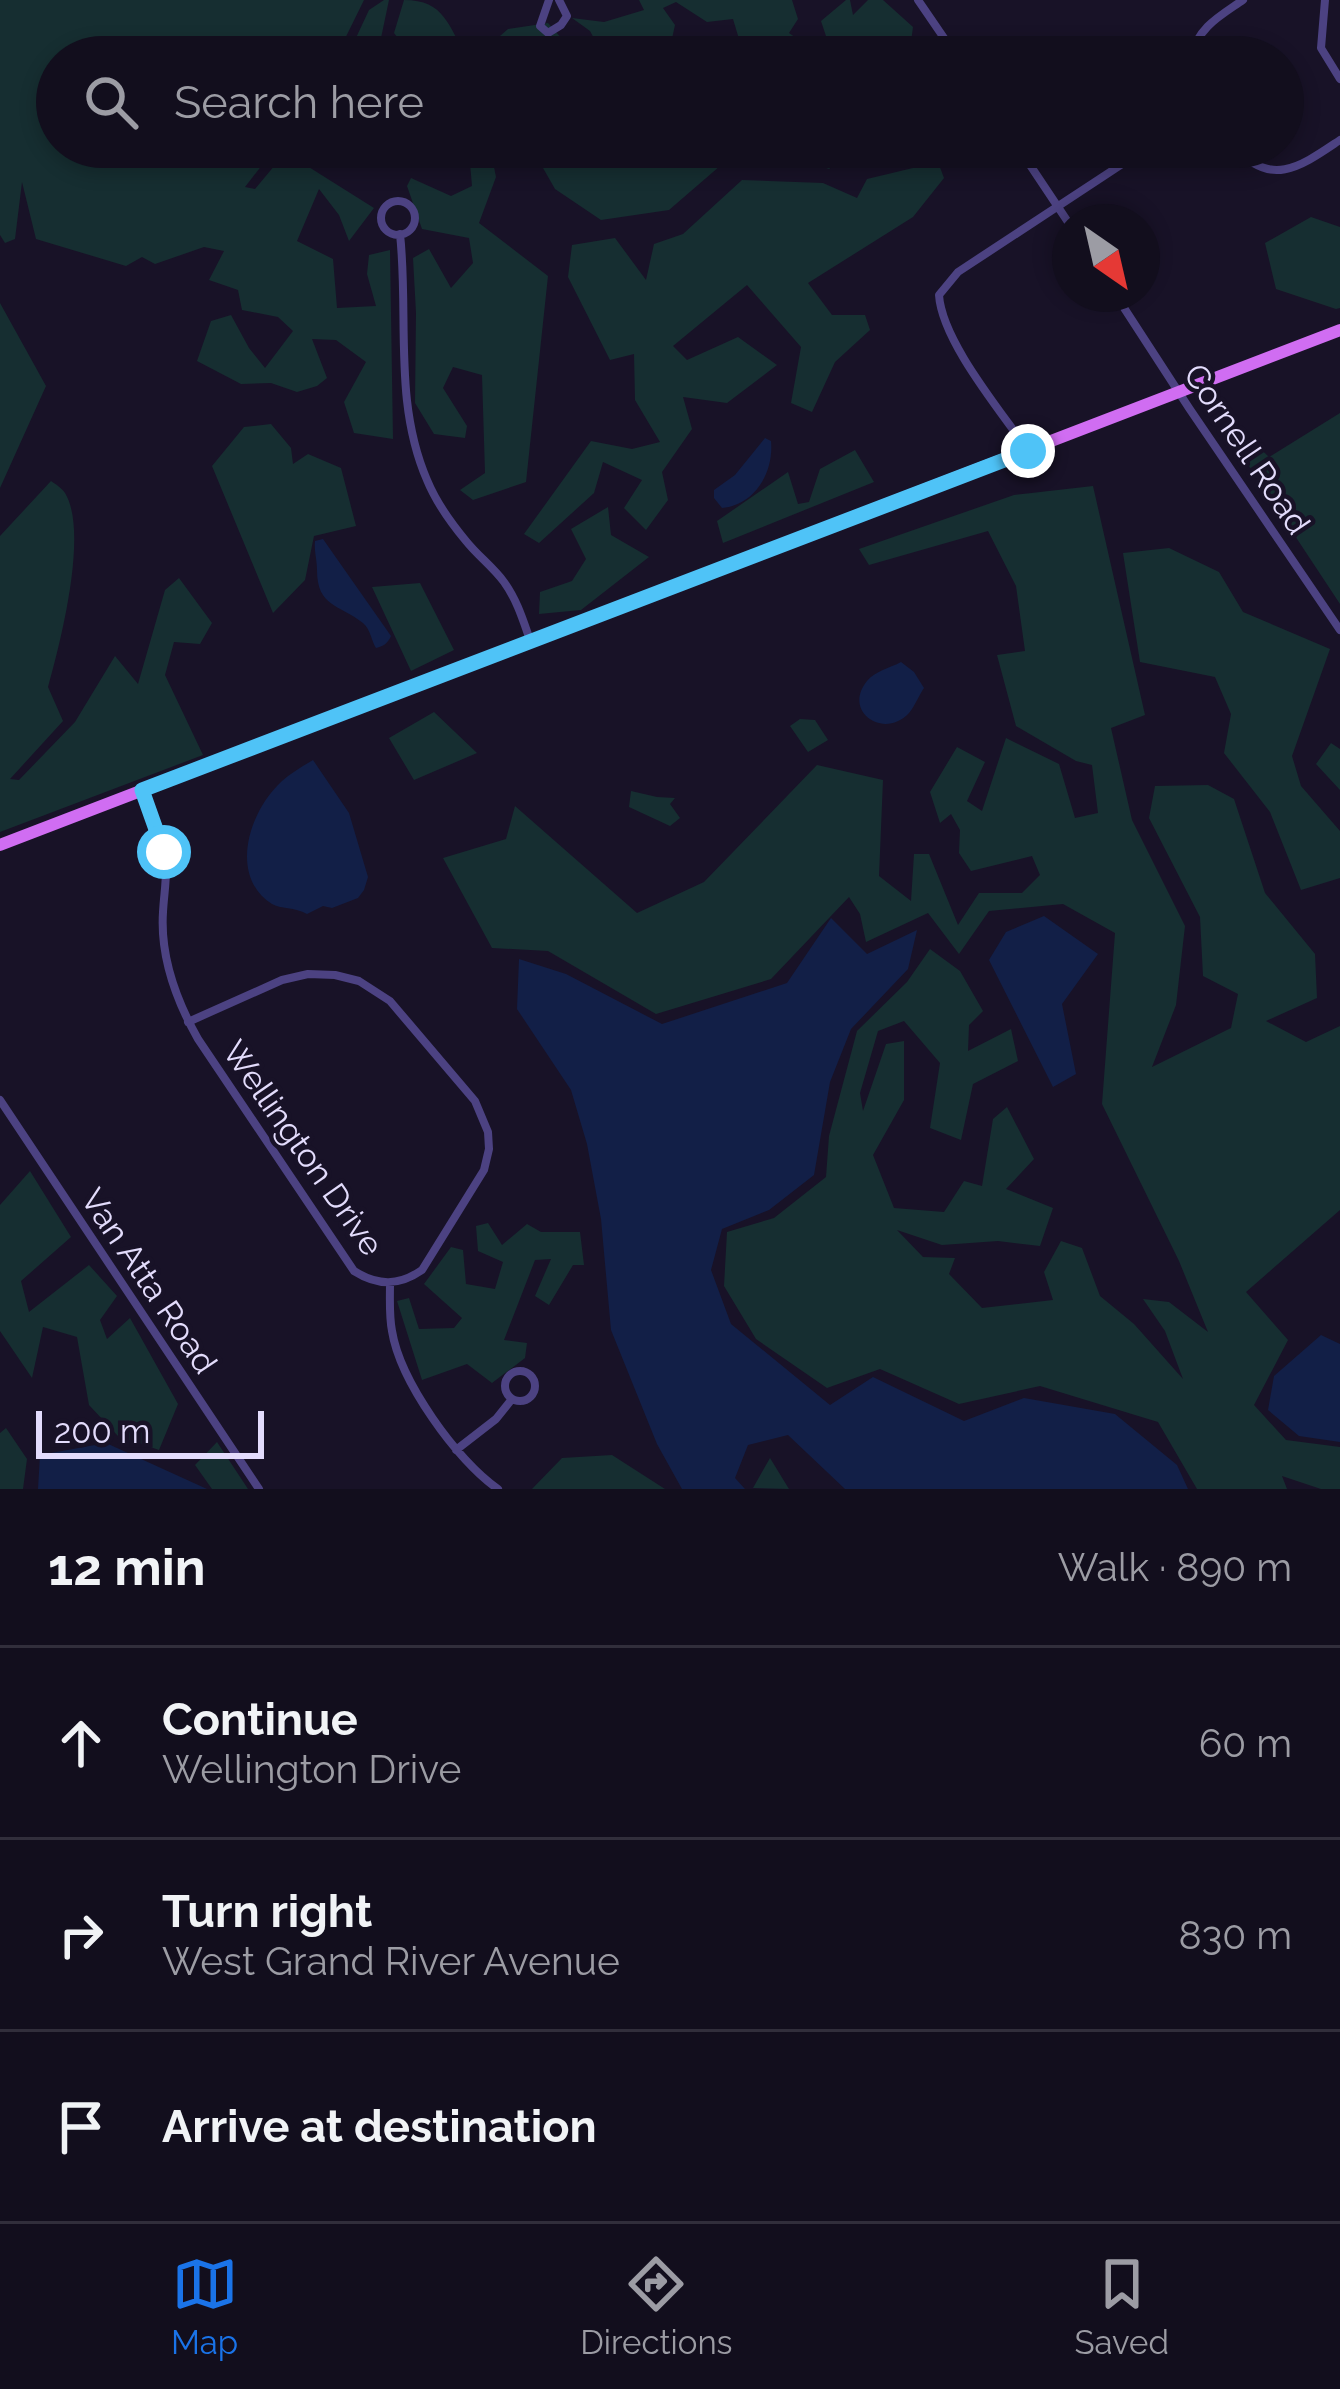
<!DOCTYPE html>
<html lang="en">
<head>
<meta charset="utf-8">
<style>
	body { margin:0; font-family:Raleway,sans-serif; background:#1b1726; color:#f1f3f6 }
	.compass { position:absolute; left:1052px; top:204px; width:108px; height:108px; border-radius:50%; background:#120e1d; box-shadow:0 6px 18px #0003; rotate:146deg }
	.scale { position:absolute; left:36px; bottom:30px; width:228px; box-sizing:border-box; padding-left:12px; border:6px solid #e3dcfc; border-top:0; font-size:33px; line-height:42px; white-space:nowrap; color:#e3dcfc; -webkit-text-stroke:9px #181227; paint-order:stroke }
	.stop { position:absolute; width:36px; height:36px; margin:-27px; border:9px solid #4fc3f7; border-radius:50%; background:#fff }
	.stop.end { background:#4fc3f7; border-color:#fff; box-shadow:0 3px 12px #0008 }
	.list { margin:0; padding:0; list-style:none }
	h2 { display:flex; justify-content:space-between; align-items:center; height:156px; margin:0; padding:0 48px; font-size:51px }
	h2 small { font-size:39px; font-weight:400; color:#9c9ca4 }
	.list li { display:grid; grid-template-columns:78px 1fr auto; gap:36px; align-items:center; box-sizing:border-box; height:192px; padding:0 48px; border-top:3px solid #312e3b }
	.list b { display:block; font-size:45px; white-space:nowrap }
	.list p { margin:0; font-size:39px; white-space:nowrap; color:#9c9ca4 }
	.list em { font-size:39px; font-style:normal; color:#9c9ca4 }
	.icon { flex:none; width:66px; height:66px; fill:none; stroke:currentColor; stroke-width:2; stroke-linecap:round; stroke-linejoin:round }
	.map { position:relative; flex:none; width:1340px; height:1489px; overflow:hidden }
	.search { position:absolute; background:#120e1d; box-shadow:0 6px 18px #0003; left:36px; right:36px; top:36px; height:132px; display:flex; align-items:center; gap:30px; box-sizing:border-box; padding:0 42px; border-radius:66px; color:#9c9ca4; font-size:45px }
	.sheet { height:732px; background:#120e1d }
	nav { display:flex; justify-content:space-around; align-items:center; box-sizing:border-box; height:168px; border-top:3px solid #312e3b; background:#120e1d; font-size:33px; color:#9c9ca4 }
	nav a { display:grid; justify-items:center; gap:6px }
	nav .on { color:#1a73e8 }
	.map>svg:first-child { display:block }
	.green { fill:#162e31 }
	.water { fill:#121f47 }
	.lines { fill:none; stroke-linecap:round; stroke-linejoin:round }
	.street { stroke:#4c4282; stroke-width:8 }
	.primary { stroke:#d06df2; stroke-width:12 }
	.route { stroke:#4fc3f7; stroke-width:15 }
	.labels { text-anchor:middle; dominant-baseline:central; stroke-width:9; stroke-linejoin:round; paint-order:stroke }
	.street-label { font-size:33px; fill:#e3dcfc; stroke:#181227 }
</style>
</head>
<body>
<div class="map">
<svg width="1340" height="1489" viewBox="0 0 1340 1489">
	<rect width="100%" height="100%" fill="#181227"/>
	<!-- green -->
	<path class="green" d="M 0,0 L 364,0 L 336,57 L 57,57 L 57,147 L 276,147 L 245,187 L 255,189 L 290,147 L 313,147 L 304,164 L 374,208 L 349,241 L 339,215 L 319,189 L 297,241 L 333,259 L 337,308 L 376,306 L 367,274 L 369,255 L 390,250 L 393,439 L 354,433 L 344,402 L 366,362 L 336,340 L 312,339 L 327,378 L 317,386 L 297,392 L 271,383 L 241,384 L 197,361 L 211,321 L 231,315 L 249,348 L 265,368 L 293,331 L 278,317 L 242,310 L 238,290 L 209,280 L 224,251 L 204,247 L 155,264 L 142,257 L 126,266 L 36,239 L 22,182 L 15,239 L 5,243 L 0,235 Z
		M 384,0 L 389,0 L 377,57 L 347,57 L 369,10 Z
		M 404,0 C 445,0 448,26 467,57 L 413,57 L 394,33 Z
		M 639,0 L 792,0 L 798,19 L 789,33 L 809,47 L 826,36 L 821,21 L 846,0 L 850,0 L 853,15 L 868,0 L 883,0 L 913,27 L 911,42 L 930,45 L 936,57 L 737,57 L 739,39 L 733,19 L 707,22 L 676,2 L 663,8 L 675,25 L 668,57 L 604,57 L 590,31 L 572,18 L 604,22 L 644,10 Z
		M 548,23 L 563,40 L 563,57 L 515,57 L 500,36 L 508,29 Z
		M 464,147 L 490,147 L 496,177 L 479,223 L 548,276 L 526,482 L 473,500 L 460,490 L 485,473 L 482,375 L 453,367 L 443,388 L 467,426 L 465,438 L 434,434 L 415,403 L 416,313 L 413,258 L 429,249 L 451,288 L 473,263 L 469,238 L 422,229 L 407,186 L 411,178 L 451,196 L 472,186 L 469,152 Z
		M 531,147 L 716,147 L 720,166 L 669,210 L 601,220 L 555,189 Z
		M 768,147 L 851,147 L 851,151 L 829,169 Z
		M 938,162 L 944,178 L 913,217 L 808,283 L 832,315 L 865,315 L 870,330 L 835,362 L 812,412 L 791,403 L 801,347 L 747,285 L 673,346 L 687,360 L 738,337 L 777,365 L 727,403 L 683,397 L 692,429 L 662,472 L 668,500 L 646,530 L 624,508 L 642,480 L 603,462 L 594,493 L 539,543 L 524,534 L 591,441 L 632,449 L 660,442 L 635,400 L 634,354 L 610,360 L 568,277 L 572,245 L 615,238 L 646,280 L 654,244 L 683,234 L 742,180 L 823,183 L 857,198 L 867,179 Z
		M 1311,217 L 1340,227 L 1340,308 L 1336,309 L 1276,289 L 1265,243 Z
		M 0,303 L 46,386 L 0,488 Z
		M 1340,413 L 1340,604 L 1235,445 L 1247,436 L 1269,457 Z
		M 271,424 L 291,448 L 293,464 L 308,454 L 341,468 L 356,526 L 314,536 L 305,580 L 273,613 L 212,466 L 244,427 Z
		M 855,450 L 874,482 L 723,543 L 717,521 L 788,472 L 798,504 L 809,502 L 820,469 Z
		M 51,481 C 54,483 63,489 65,493 C 89,532 60,644 48,687 L 63,721 L 10,779 L 19,780 L 75,722 L 115,656 L 138,684 L 165,590 L 179,578 L 212,623 L 200,644 L 174,642 L 165,675 L 203,755 L 0,832 L 0,536 Z
		M 1093,486 L 1145,715 L 1111,728 L 1132,820 L 1185,926 L 1176,1005 L 1152,1067 L 1231,1028 L 1238,994 L 1203,976 L 1200,917 L 1149,818 L 1155,786 L 1208,785 L 1234,799 L 1265,893 L 1315,954 L 1317,998 L 1266,1021 L 1306,1042 L 1340,1026 L 1340,1210 L 1246,1292 L 1288,1340 L 1254,1405 L 1286,1440 L 1340,1447 L 1340,1489 L 1321,1489 L 1282,1476 L 1287,1489 L 1197,1489 L 1158,1422 L 1040,1386 L 959,1404 L 880,1369 L 827,1388 L 756,1339 L 724,1286 L 727,1232 L 774,1218 L 826,1177 L 829,1136 L 857,1031 L 907,982 L 930,949 L 960,971 L 983,1011 L 969,1025 L 968,1051 L 1011,1029 L 1018,1061 L 973,1084 L 961,1140 L 930,1128 L 940,1063 L 904,1021 L 878,1031 L 860,1093 L 863,1111 L 886,1044 L 904,1041 L 904,1100 L 873,1155 L 894,1208 L 944,1212 L 964,1181 L 982,1186 L 993,1119 L 1007,1107 L 1034,1159 L 1006,1189 L 1053,1208 L 1040,1246 L 998,1241 L 942,1245 L 897,1230 L 923,1257 L 955,1258 L 949,1274 L 982,1308 L 1053,1300 L 1044,1272 L 1061,1241 L 1082,1248 L 1100,1296 L 1134,1324 L 1183,1379 L 1165,1331 L 1143,1299 L 1169,1302 L 1208,1332 L 1179,1261 L 1102,1104 L 1115,933 L 1063,904 L 989,911 L 959,954 L 928,913 L 866,942 L 860,914 L 849,897 L 771,979 L 656,1014 L 548,951 L 492,948 L 443,858 L 506,839 L 515,806 L 637,913 L 704,882 L 817,765 L 883,780 L 879,876 L 911,901 L 914,854 L 929,854 L 958,925 L 979,893 L 1022,893 L 1040,875 L 1032,856 L 971,871 L 959,853 L 960,830 L 951,814 L 940,823 L 930,792 L 957,747 L 985,762 L 967,801 L 982,811 L 1006,738 L 1059,764 L 1075,818 L 1098,813 L 1092,765 L 1076,761 L 1016,726 L 997,655 L 1025,651 L 1016,586 L 988,531 L 869,565 L 859,549 L 1014,495 Z
		M 608,507 L 611,535 L 649,557 L 581,610 L 539,614 L 540,592 L 572,581 L 586,559 L 571,529 Z
		M 1169,548 L 1219,572 L 1243,612 L 1330,649 L 1292,756 L 1301,786 L 1340,831 L 1340,878 L 1301,890 L 1270,812 L 1224,753 L 1231,714 L 1215,677 L 1140,662 L 1123,553 Z
		M 420,583 L 454,650 L 411,671 L 372,587 Z
		M 434,712 L 477,753 L 414,780 L 389,738 Z
		M 800,719 L 815,720 L 828,740 L 808,752 L 790,726 Z
		M 1331,743 L 1340,749 L 1340,790 L 1316,764 Z
		M 631,791 L 657,797 L 675,798 L 670,804 L 680,818 L 670,826 L 629,807 Z
		M 30,1171 L 71,1237 L 21,1281 L 29,1312 L 89,1265 L 117,1296 L 100,1320 L 107,1339 L 130,1318 L 178,1404 L 159,1450 L 118,1436 L 89,1405 L 77,1337 L 43,1327 L 32,1378 L 0,1331 L 0,1205 Z
		M 488,1223 L 502,1245 L 527,1224 L 541,1232 L 580,1232 L 584,1265 L 573,1265 L 549,1305 L 535,1296 L 551,1259 L 535,1260 L 504,1340 L 527,1343 L 525,1358 L 492,1383 L 467,1364 L 422,1380 L 397,1301 L 409,1298 L 419,1329 L 454,1328 L 462,1318 L 424,1284 L 451,1247 L 463,1250 L 466,1284 L 495,1289 L 503,1262 L 478,1251 L 476,1226 Z
		M 6,1428 L 27,1459 L 23,1489 L 0,1489 L 0,1433 Z
		M 217,1442 L 248,1489 L 212,1489 L 195,1465 Z
		M 612,1455 L 665,1489 L 532,1489 L 562,1458 Z
		M 770,1458 L 789,1489 L 753,1488 Z"/>
	<!-- water -->
	<path class="water" d="M 765,438 L 771,441 C 774,472 755,505 722,508 L 714,498 L 714,490 L 735,475 Z
		M 323,539 L 391,636 C 388,643 384,646 376,648 C 371,640 371,630 363,623 C 339,604 317,607 317,570 C 317,559 314,552 315,541 Z
		M 901,662 L 914,672 L 924,688 C 919,695 915,706 909,713 C 884,740 842,712 867,681 C 875,671 890,668 901,662 Z
		M 313,760 L 349,813 L 368,877 L 364,890 L 358,898 L 332,908 L 323,906 L 307,914 C 295,907 280,909 272,904 C 228,876 249,811 282,781 C 291,773 303,766 313,760 Z
		M 1044,916 L 1098,954 L 1062,1004 L 1076,1074 L 1053,1087 L 989,960 L 1006,932 Z
		M 831,918 L 867,954 L 917,930 L 908,969 L 851,1029 L 830,1082 L 814,1175 L 769,1210 L 722,1229 L 711,1270 L 731,1324 L 830,1405 L 873,1377 L 964,1421 L 1024,1398 L 1115,1414 L 1177,1465 L 1188,1489 L 845,1489 L 788,1435 L 748,1445 L 735,1478 L 745,1489 L 682,1489 L 657,1444 L 611,1330 L 601,1219 L 587,1144 L 571,1090 L 517,1009 L 519,959 L 566,974 L 662,1024 L 787,983 Z
		M 1321,1335 L 1340,1344 L 1340,1442 L 1299,1436 L 1268,1410 L 1274,1376 Z
		M 106,1443 L 207,1489 L 38,1489 L 40,1455 Z"/>
	<g class="lines">
		<!-- street -->
		<path class="street" d="M 549,0 L 540,26 L 548,33 L 561,25 L 567,16 L 559,0
			M 918,0 L 957,57
			M 1325,0 L 1321,48 L 1340,79
			M 1191,57 C 1198,27 1220,16 1243,0
			M 1018,147 L 1070,225
			M 1236,147 C 1271,190 1304,164 1340,140
			M381 218a17 17 0 1 1 34 0a17 17 0 1 1-34 0Z
			M 400,234 C 409,316 393,402 427,480 C 436,502 451,523 466,541 C 478,556 493,567 504,582 C 517,600 523,620 530,640
			M 1115,294 L 1189,408 L 1340,630
			M 1027,449 C 1000,410 942,341 939,295 L 958,272 L 1148,147
			M 143,791 C 150,812 161,833 165,855 C 168,874 164,892 163,912 C 160,957 176,1000 198,1039 L 354,1271 C 378,1286 399,1286 422,1270 L 484,1170 L 489,1149 L 488,1132 L 475,1101 L 390,1001 L 359,981 L 335,975 L 308,974 L 282,980 L 188,1022
			M 0,1100 L 259,1489
			M 390,1283 C 390,1299 389,1316 392,1331 C 400,1381 457,1461 498,1489
			M505 1386a15 15 0 1 1 30 0a15 15 0 1 1-30 0Z
			M 456,1450 L 496,1419 L 512,1399"/>
		<!-- primary -->
		<path class="primary" d="M 0,845 L 1340,330"/>
	</g>
	<g class="lines">
		<!-- route -->
		<path class="route" d="M 164,852 L 142,790 L 1028,451"/>
	</g>
	<g class="labels">
		<!-- street labels -->
		<g class="street-label">
			<text transform="translate(1247 449) rotate(56)">Cornell Road</text>
			<text transform="translate(303 1148) rotate(55)">Wellington Drive</text>
			<text transform="translate(149 1281) rotate(56)">Van Atta Road</text>
		</g>
	</g>
</svg>
<svg class="compass" viewBox="-18 -18 36 36"><path d="M0-13l5 13h-10z" fill="#e53935"/><path d="M0 13l5-13h-10z" fill="#9c9ca4"/></svg>
<div class="scale">200 m</div>
<div class="stop" style="left:164px;top:852px"></div>
<div class="stop end" style="left:1028px;top:451px"></div>
<div class="search"><svg class="icon" aria-label="search" viewBox="0 0 24 24"><circle cx="10" cy="10" r="6"/><path d="M15 15l6 6"/></svg>Search here</div>
</div>
<section class="sheet">
<h2>12 min<small>Walk · 890 m</small></h2>
<ul class="list">
<li><svg class="icon" aria-label="ahead" viewBox="0 0 24 24"><path d="M12 20V5M6 11l6-6 6 6"/></svg><div><b>Continue</b><p>Wellington Drive</p></div><em>60 m</em></li>
<li><svg class="icon" aria-label="right" viewBox="0 0 24 24"><path d="M7 20v-9h11M14 6l5 5-5 5"/></svg><div><b>Turn right</b><p>West Grand River Avenue</p></div><em>830 m</em></li>
<li><svg class="icon" aria-label="arrive" viewBox="0 0 24 24"><path d="M6 21V4h12l-3 4 3 4H6"/></svg><div><b>Arrive at destination</b></div></li>
</ul>
</section>
<nav>
<a class="on"><svg class="icon" aria-label="map" viewBox="0 0 24 24"><path d="M3 6l6-2 6 2 6-2v14l-6 2-6-2-6 2zM9 4v14M15 6v14"/></svg>Map</a>
<a><svg class="icon" aria-label="directions" viewBox="0 0 24 24"><path d="M12 3l9 9-9 9-9-9zM9 14v-3h6M13 9l2 2-2 2"/></svg>Directions</a>
<a><svg class="icon" aria-label="saved" viewBox="0 0 24 24"><path d="M7 4h10v16l-5-4-5 4z"/></svg>Saved</a>
</nav>
</body>
</html>
